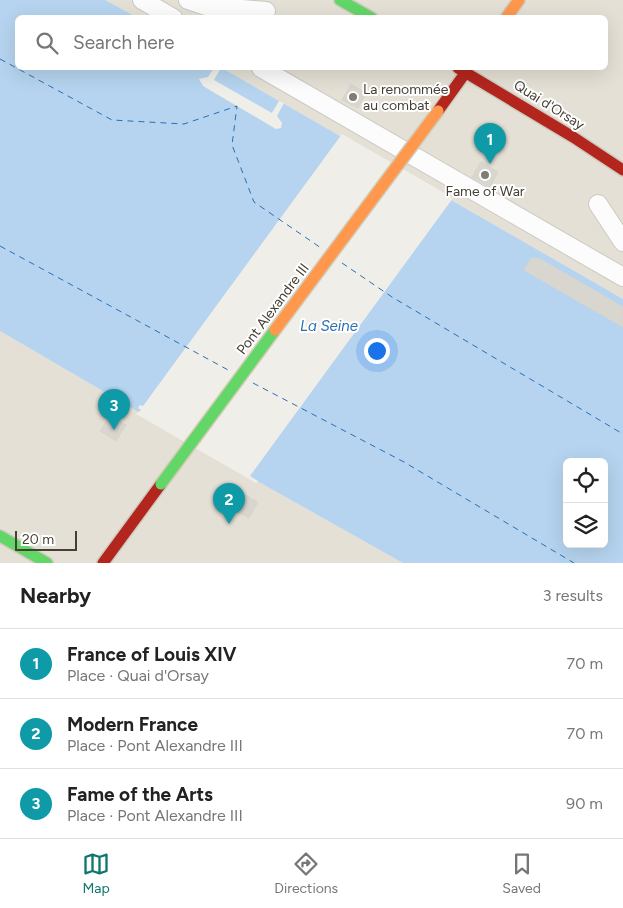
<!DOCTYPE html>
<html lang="en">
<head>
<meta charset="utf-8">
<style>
	body { margin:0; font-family:Figtree,sans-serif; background:#f6f6f6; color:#222 }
	.controls { position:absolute; right:15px; bottom:15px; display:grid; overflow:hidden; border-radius:8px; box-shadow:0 5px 20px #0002 }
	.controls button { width:45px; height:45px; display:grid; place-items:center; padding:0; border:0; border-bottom:1px solid #e0e0e0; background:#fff; color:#222; font:25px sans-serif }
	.scale { position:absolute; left:15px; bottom:12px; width:62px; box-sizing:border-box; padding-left:5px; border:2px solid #453f34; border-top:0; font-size:14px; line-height:18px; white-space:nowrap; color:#453f34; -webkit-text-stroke:4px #fff; paint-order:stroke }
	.you { position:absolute; left:376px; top:350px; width:18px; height:18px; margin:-12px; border:4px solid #fff; border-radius:50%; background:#1a73e8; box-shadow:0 0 0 8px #1a73e833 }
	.badge { display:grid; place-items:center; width:32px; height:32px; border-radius:50%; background:#0f766e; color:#fff; font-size:16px; font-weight:700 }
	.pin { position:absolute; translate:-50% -41px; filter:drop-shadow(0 1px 2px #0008) }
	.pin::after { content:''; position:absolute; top:26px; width:18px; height:15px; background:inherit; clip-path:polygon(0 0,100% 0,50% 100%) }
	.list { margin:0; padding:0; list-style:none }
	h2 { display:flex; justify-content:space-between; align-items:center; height:65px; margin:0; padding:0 20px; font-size:21px }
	h2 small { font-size:16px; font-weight:400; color:#767676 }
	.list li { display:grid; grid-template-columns:32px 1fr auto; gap:15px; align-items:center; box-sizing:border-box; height:70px; padding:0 20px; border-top:1px solid #e0e0e0 }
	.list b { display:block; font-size:19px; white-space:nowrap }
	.list p { margin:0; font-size:16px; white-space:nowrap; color:#767676 }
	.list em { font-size:16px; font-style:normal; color:#767676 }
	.icon { flex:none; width:28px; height:28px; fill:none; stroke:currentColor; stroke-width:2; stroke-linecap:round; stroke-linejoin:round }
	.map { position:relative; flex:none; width:623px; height:563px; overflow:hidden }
	.search { position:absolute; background:#fff; box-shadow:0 5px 20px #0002; left:15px; right:15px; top:15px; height:55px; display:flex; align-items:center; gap:12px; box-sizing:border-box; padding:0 18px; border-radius:8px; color:#767676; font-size:19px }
	.sheet { height:275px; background:#fff }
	nav { display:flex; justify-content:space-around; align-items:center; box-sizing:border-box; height:70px; border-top:1px solid #e0e0e0; background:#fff; font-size:14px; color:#767676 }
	nav a { display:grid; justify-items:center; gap:2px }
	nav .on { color:#0f766e }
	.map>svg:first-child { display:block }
	.residential { fill:#e4e0d5 }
	.water { fill:#b6d4ef; fill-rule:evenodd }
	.pier { fill:#f0eee8 }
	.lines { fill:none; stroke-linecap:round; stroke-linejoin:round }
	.ferry { stroke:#2a6fb4; stroke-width:1; stroke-dasharray:6 5; stroke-linecap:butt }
	.building { fill:#d9d6d0; stroke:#d8d5cd }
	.street-casing { stroke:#cccac4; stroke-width:20 }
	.fast-casing { stroke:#cfcbbf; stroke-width:14 }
	.slow-casing { stroke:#cfcbbf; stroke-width:14 }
	.jam-casing { stroke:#cfcbbf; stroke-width:14 }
	.street { stroke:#fdfcfc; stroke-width:18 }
	.fast { stroke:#63d668; stroke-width:11 }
	.slow { stroke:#ff974d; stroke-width:11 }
	.jam { stroke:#b3261e; stroke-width:11 }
	.fast-bridge-casing { stroke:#d2cbb4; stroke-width:14; stroke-linecap:butt }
	.slow-bridge-casing { stroke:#d2cbb4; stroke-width:14; stroke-linecap:butt }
	.fast-bridge { stroke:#63d668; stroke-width:11 }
	.slow-bridge { stroke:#ff974d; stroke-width:11 }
	.poi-dot { fill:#817c73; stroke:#fff; stroke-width:2 }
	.labels { text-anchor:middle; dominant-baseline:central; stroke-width:4; stroke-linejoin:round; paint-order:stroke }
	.poi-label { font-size:14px; fill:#453f34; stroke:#fff; text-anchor:start }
	.street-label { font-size:14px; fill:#453f34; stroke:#fff }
	.water-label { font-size:15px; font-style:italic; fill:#2a6fb4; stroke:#fff }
</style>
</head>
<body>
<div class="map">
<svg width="623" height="563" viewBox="0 0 623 563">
	<rect width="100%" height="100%" fill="#f0eee8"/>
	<!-- residential -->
	<path class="residential" d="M 105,0 L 623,0 L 623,299 L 222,68 L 606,68 L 606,18 L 136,18 Z
		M 0,331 L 250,477 L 403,563 L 0,563 Z"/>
	<!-- water -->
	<path class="water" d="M 0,0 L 105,0 L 136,17 L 18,18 L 18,68 L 222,68 L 623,299 L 623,563 L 403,563 L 250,477 L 0,331 ZM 567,462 L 604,462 L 604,544 L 567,544 Z"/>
	<!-- pier -->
	<path class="pier" d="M 214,68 L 221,68 L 214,80 L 272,113 L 279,101 L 284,103 L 277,116 L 282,123 L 281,128 L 276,129 L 203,86 L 199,79 L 208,77 Z
		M 342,134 L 453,198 L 250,476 L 258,481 L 256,483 L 136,414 L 141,410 L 138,408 L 140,405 L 143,406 Z"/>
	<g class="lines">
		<!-- ferry -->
		<path class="ferry" d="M 0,59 L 112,120 L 184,124 L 237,106 L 232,145 L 254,202 L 321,248
			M 0,246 L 230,371
			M 342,263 L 392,297 L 623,434
			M 253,383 L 404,462 L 574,563"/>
	</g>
	<!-- building -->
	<path class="building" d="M 351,84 L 366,93 L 358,108 L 342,100 Z
		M 481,162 L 498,172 L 490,187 L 472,177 Z
		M 532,258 L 540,259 L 623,307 L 623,327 L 524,270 Z
		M 110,416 L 126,425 L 116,441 L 100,431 Z
		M 242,493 L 258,502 L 249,518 L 232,509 Z"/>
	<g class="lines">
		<defs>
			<path id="street" d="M 142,0 L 173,18
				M 188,0 L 206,6 L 266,11
				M 261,68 L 623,277
				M 598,204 L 623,242"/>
			<path id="fast" d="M 340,0 L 372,18
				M 0,536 L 47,563"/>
			<path id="slow" d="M 506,18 L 519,0"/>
			<path id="jam" d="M 458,68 L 573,137 L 623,170
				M 438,111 L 466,72
				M 103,563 L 161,484"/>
		</defs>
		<!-- street casing -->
		<use href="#street" class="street-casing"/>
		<!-- fast casing -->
		<use href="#fast" class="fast-casing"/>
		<!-- slow casing -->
		<use href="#slow" class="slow-casing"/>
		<!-- jam casing -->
		<use href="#jam" class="jam-casing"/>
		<!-- street -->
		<use href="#street" class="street"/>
		<!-- fast -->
		<use href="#fast" class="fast"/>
		<!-- slow -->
		<use href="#slow" class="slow"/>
		<!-- jam -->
		<use href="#jam" class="jam"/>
		<defs>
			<path id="fast-bridge" d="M 161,484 L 275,330"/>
			<path id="slow-bridge" d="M 275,330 L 438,111"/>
		</defs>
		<!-- fast-bridge casing -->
		<use href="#fast-bridge" class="fast-bridge-casing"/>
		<!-- slow-bridge casing -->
		<use href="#slow-bridge" class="slow-bridge-casing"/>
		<!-- fast-bridge -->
		<use href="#fast-bridge" class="fast-bridge"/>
		<!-- slow-bridge -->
		<use href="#slow-bridge" class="slow-bridge"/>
	</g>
	<!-- markers -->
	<g class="poi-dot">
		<circle cx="353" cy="97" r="5"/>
		<circle cx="485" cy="175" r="5"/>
	</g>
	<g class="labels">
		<!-- poi labels -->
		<g class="poi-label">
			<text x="363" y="89">La renommée<tspan x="363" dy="16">au combat</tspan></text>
			<text x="485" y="191" text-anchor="middle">Fame of War</text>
		</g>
		<!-- street labels -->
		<g class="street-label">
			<text transform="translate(549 105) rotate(32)">Quai d'Orsay</text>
			<text transform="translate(273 309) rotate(-53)">Pont Alexandre III</text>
		</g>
		<!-- water labels -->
		<g class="water-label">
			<text x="329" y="326">La Seine</text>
		</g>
	</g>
</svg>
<div class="controls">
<button><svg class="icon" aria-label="locate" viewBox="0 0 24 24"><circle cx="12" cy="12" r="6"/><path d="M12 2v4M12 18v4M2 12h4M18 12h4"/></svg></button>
<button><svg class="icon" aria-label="layers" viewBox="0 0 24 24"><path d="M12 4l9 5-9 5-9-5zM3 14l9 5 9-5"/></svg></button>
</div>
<div class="scale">20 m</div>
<div class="you"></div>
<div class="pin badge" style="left:490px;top:164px;background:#0f9aa8">1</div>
<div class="pin badge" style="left:229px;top:524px;background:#0f9aa8">2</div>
<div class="pin badge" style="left:114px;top:430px;background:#0f9aa8">3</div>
<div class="search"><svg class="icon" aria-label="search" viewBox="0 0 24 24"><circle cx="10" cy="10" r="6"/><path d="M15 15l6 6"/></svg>Search here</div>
</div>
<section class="sheet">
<h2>Nearby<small>3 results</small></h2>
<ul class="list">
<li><span class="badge" style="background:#0f9aa8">1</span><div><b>France of Louis XIV</b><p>Place · Quai d'Orsay</p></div><em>70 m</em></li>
<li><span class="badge" style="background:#0f9aa8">2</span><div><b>Modern France</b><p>Place · Pont Alexandre III</p></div><em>70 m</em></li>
<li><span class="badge" style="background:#0f9aa8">3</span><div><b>Fame of the Arts</b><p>Place · Pont Alexandre III</p></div><em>90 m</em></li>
</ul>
</section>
<nav>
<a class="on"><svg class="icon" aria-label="map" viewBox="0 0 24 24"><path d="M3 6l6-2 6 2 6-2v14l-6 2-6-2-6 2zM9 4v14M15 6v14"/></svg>Map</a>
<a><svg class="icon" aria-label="directions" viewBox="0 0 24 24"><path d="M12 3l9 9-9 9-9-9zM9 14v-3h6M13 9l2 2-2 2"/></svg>Directions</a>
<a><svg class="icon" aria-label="saved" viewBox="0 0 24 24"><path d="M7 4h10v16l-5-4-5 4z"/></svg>Saved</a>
</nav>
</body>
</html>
